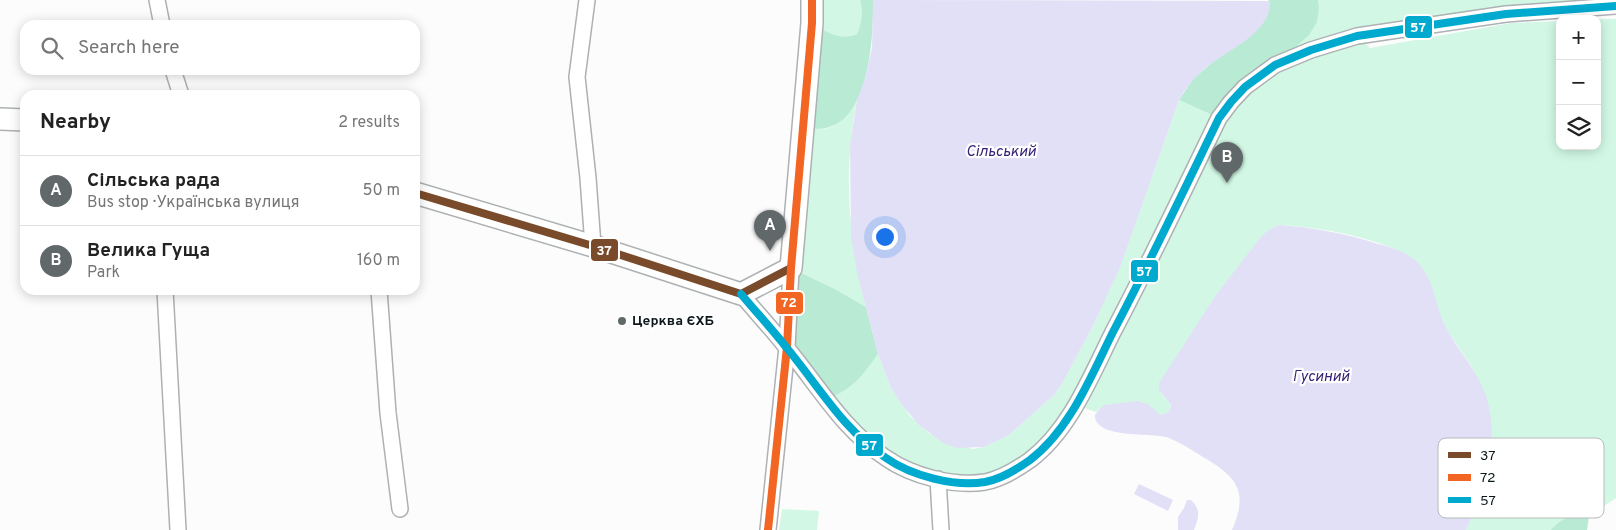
<!DOCTYPE html>
<html lang="en">
<head>
<meta charset="utf-8">
<style>
	body { margin:0; font-family:Overpass,sans-serif; background:#f2f2f2; color:#222 }
	.controls { position:absolute; right:15px; top:15px; display:grid; overflow:hidden; border-radius:10px; box-shadow:0 2px 12px #0003 }
	.controls button { width:45px; height:45px; display:grid; place-items:center; padding:0; border:0; border-bottom:1px solid #e0e0e0; background:#fff; color:#222; font:25px sans-serif }
	.you { position:absolute; left:884px; top:236px; width:18px; height:18px; margin:-12px; border:4px solid #fff; border-radius:50%; background:#1a73e8; box-shadow:0 0 0 8px #1a73e833 }
	.badge { display:grid; place-items:center; width:32px; height:32px; border-radius:50%; background:#61686a; color:#fff; font-size:16px; font-weight:700 }
	.pin { position:absolute; translate:-50% -41px; filter:drop-shadow(0 1px 2px #0008) }
	.pin::after { content:''; position:absolute; top:26px; width:18px; height:15px; background:inherit; clip-path:polygon(0 0,100% 0,50% 100%) }
	.list { margin:0; padding:0; list-style:none }
	h2 { display:flex; justify-content:space-between; align-items:center; height:65px; margin:0; padding:0 20px; font-size:21px }
	h2 small { font-size:16px; font-weight:400; color:#767676 }
	.list li { display:grid; grid-template-columns:32px 1fr auto; gap:15px; align-items:center; box-sizing:border-box; height:70px; padding:0 20px; border-top:1px solid #e0e0e0 }
	.list b { display:block; font-size:19px; white-space:nowrap }
	.list p { margin:0; font-size:16px; white-space:nowrap; color:#767676 }
	.list em { font-size:16px; font-style:normal; color:#767676 }
	.icon { flex:none; width:28px; height:28px; fill:none; stroke:currentColor; stroke-width:2; stroke-linecap:round; stroke-linejoin:round }
	.map { position:relative; flex:none; width:1616px; height:530px; overflow:hidden }
	.search { position:absolute; background:#fff; box-shadow:0 2px 12px #0003; left:20px; top:20px; width:400px; height:55px; display:flex; align-items:center; gap:12px; box-sizing:border-box; padding:0 18px; border-radius:15px; color:#767676; font-size:19px }
	.panel { position:absolute; background:#fff; box-shadow:0 2px 12px #0003; left:20px; top:90px; width:400px; height:205px; border-radius:15px }
	.map>svg:first-child { display:block }
	.green { fill:#d2f8e5 }
	.forest { fill:#b9ead4 }
	.water { fill:#e1e0f6 }
	.lines { fill:none; stroke-linecap:round; stroke-linejoin:round }
	.street-casing { stroke:#adb1b3; stroke-width:18 }
	.secondary-casing { stroke:#adb1b3; stroke-width:24 }
	.street { stroke:#fff; stroke-width:15 }
	.secondary { stroke:#fff; stroke-width:21 }
	.bus-1-casing { stroke:#fff; stroke-width:11 }
	.bus-2-casing { stroke:#fff; stroke-width:11 }
	.bus-3-casing { stroke:#fff; stroke-width:11 }
	.bus-1 { stroke:#7a4b2a; stroke-width:8 }
	.bus-2 { stroke:#f26522; stroke-width:8 }
	.bus-3 { stroke:#00a9ce; stroke-width:8 }
	.poi-dot { fill:#61686a; stroke:#fff; stroke-width:2 }
	.labels { text-anchor:middle; dominant-baseline:central; stroke-width:4.5; stroke-linejoin:round; paint-order:stroke }
	.poi-label { font-size:14px; font-weight:bold; fill:#0d181c; stroke:#fff; text-anchor:start }
	.water-label { font-size:15px; font-style:italic; fill:#352175; stroke:#fff }
	.key { fill:#fff; stroke:#b6babb; stroke-width:1 }
	.key-label { font-size:14px; fill:#0d181c }
	.line-badge { stroke:#fff; stroke-width:2 }
	.badge-label { font-size:14px; text-anchor:middle; font-weight:bold; fill:#fff }
</style>
</head>
<body>
<div class="map">
<svg width="1616" height="530" viewBox="0 0 1616 530">
	<rect width="100%" height="100%" fill="#fcfcfc"/>
	<!-- green -->
	<path class="green" d="M 812,0 L 860,0 C 863,13 862,22 857,34 C 839,41 827,32 812,23 Z
		M 1318,0 L 1595,0 L 1358,36 L 1370,48 L 1511,23 L 1560,21 L 1560,146 L 1597,146 L 1597,19 L 1616,19 L 1616,498 L 1589,516 L 1570,516 L 1559,522 L 1550,530 L 1466,530 L 1479,500 L 1487,467 L 1490,452 L 1491,420 L 1471,366 L 1449,333 L 1411,257 C 1376,237 1319,227 1279,225 L 1161,393 L 1171,405 L 1169,412 L 1166,414 L 1159,414 L 1142,402 L 1100,408 L 1096,412 L 1075,405 L 1047,444 L 986,482 L 912,472 L 826,399 C 853,390 862,376 878,354 L 891,388 L 910,416 L 930,434 L 973,449 L 984,447 L 1009,435 L 1054,395 L 1063,382 L 1094,324 L 1121,264 L 1179,100 L 1219,118 L 1319,7 Z
		M 857,100 C 843,170 848,239 866,307 L 835,289 L 791,268 L 803,126 C 810,126 821,130 828,128 C 841,125 851,112 857,100 Z
		M 782,509 L 819,511 L 817,530 L 779,530 Z"/>
	<!-- forest -->
	<path class="forest" d="M 860,0 L 873,0 C 874,41 868,147 803,126 L 812,23 C 827,32 839,41 857,34 C 862,22 863,13 860,0 Z
		M 1269,0 L 1318,0 L 1319,7 L 1317,22 L 1309,35 L 1275,65 L 1219,118 L 1179,100 L 1193,79 L 1215,60 Z
		M 791,268 L 835,289 L 866,307 L 878,354 C 862,376 853,390 826,399 L 787,347 Z
		M 1570,516 L 1589,516 L 1587,530 L 1550,530 L 1559,522 Z"/>
	<!-- water -->
	<path class="water" d="M 873,0 L 1270,1 C 1273,33 1223,52 1203,70 C 1193,79 1186,88 1179,100 L 1121,265 L 1094,324 L 1063,382 L 1054,395 L 1009,435 L 984,447 L 957,448 L 943,443 L 919,425 L 902,405 L 891,388 L 878,354 L 857,273 L 851,237 L 850,145 L 857,100 L 865,79 L 872,48 Z
		M 1279,225 C 1311,227 1342,233 1372,242 C 1385,246 1400,249 1411,257 C 1434,273 1433,299 1444,323 C 1454,345 1471,363 1481,384 C 1504,430 1486,487 1466,530 L 1232,530 C 1249,491 1237,477 1203,457 C 1192,450 1181,443 1169,438 C 1154,432 1094,440 1095,415 L 1100,408 L 1105,405 L 1137,401 L 1148,404 L 1159,414 C 1166,415 1170,413 1171,405 L 1159,390 L 1159,383 L 1216,295 L 1260,238 L 1267,231 Z
		M 1139,484 L 1173,500 L 1168,511 L 1134,494 Z
		M 1187,500 L 1191,500 C 1201,509 1199,518 1194,530 L 1178,530 L 1178,517 L 1184,508 Z"/>
	<g class="lines">
		<defs>
			<path id="street" d="M 157,0 L 162,25
				M 587,0 L 577,77 L 588,178 L 593,246
				M 173,70 L 181,95
				M 165,290 L 178,530
				M 379,290 L 388,413 L 400,509
				M 741,294 C 756,312 772,329 786,347 C 818,385 843,430 886,458 C 912,476 954,487 985,482 C 1001,479 1016,470 1030,460 C 1070,430 1091,376 1113,332 C 1150,262 1184,190 1219,118 L 1231,102 L 1245,87 L 1275,65 L 1311,50 L 1357,36 L 1506,14 L 1616,6
				M 938,479 L 941,530
				M 768,530 L 787,347 L 791,268"/>
			<path id="secondary" d="M 0,119 L 25,120
				M 415,193 L 593,246 L 741,294 L 791,268 L 812,23 L 812,0"/>
		</defs>
		<!-- street casing -->
		<use href="#street" class="street-casing"/>
		<!-- secondary casing -->
		<use href="#secondary" class="secondary-casing"/>
		<!-- street -->
		<use href="#street" class="street"/>
		<!-- secondary -->
		<use href="#secondary" class="secondary"/>
		<defs>
			<path id="bus-1" d="M 415,193 L 593,246 L 741,294 L 789,269"/>
			<path id="bus-2" d="M 768,530 L 787,347 L 791,268 L 812,23 L 812,0"/>
			<path id="bus-3" d="M 741,294 C 756,312 772,329 786,347 C 818,385 843,430 886,458 C 912,476 954,487 985,482 C 1001,479 1016,470 1030,460 C 1070,430 1091,376 1113,332 C 1150,262 1184,190 1219,118 L 1231,102 L 1245,87 L 1275,65 L 1311,50 L 1357,36 L 1506,14 L 1616,6"/>
		</defs>
		<!-- bus-1 casing -->
		<use href="#bus-1" class="bus-1-casing"/>
		<!-- bus-2 casing -->
		<use href="#bus-2" class="bus-2-casing"/>
		<!-- bus-3 casing -->
		<use href="#bus-3" class="bus-3-casing"/>
		<!-- bus-1 -->
		<use href="#bus-1" class="bus-1"/>
		<!-- bus-2 -->
		<use href="#bus-2" class="bus-2"/>
		<!-- bus-3 -->
		<use href="#bus-3" class="bus-3"/>
	</g>
	<!-- markers -->
	<circle class="poi-dot" cx="622" cy="321" r="5"/>
	<g class="labels">
		<!-- poi labels -->
		<g class="poi-label">
			<text x="632" y="321">Церква ЄХБ</text>
		</g>
		<!-- water labels -->
		<g class="water-label">
			<text x="1001" y="152">Сільський</text>
			<text x="1321" y="377">Гусиний</text>
		</g>
	</g>
	<!-- legend -->
	<rect x="1438" y="438" width="166" height="80" rx="8" class="key"/>
	<rect x="1448" y="452" width="23" height="6" fill="#7a4b2a"/>
	<rect x="1448" y="474" width="23" height="7" fill="#f26522"/>
	<rect x="1448" y="497" width="23" height="6" fill="#00a9ce"/>
	<g class="key-label">
		<text x="1480" y="460">37</text>
		<text x="1480" y="482">72</text>
		<text x="1480" y="505">57</text>
	</g>
	<g class="line-badge">
		<rect x="1404" y="15" width="29" height="24" rx="5" fill="#00a9ce"/>
		<rect x="590" y="238" width="29" height="24" rx="5" fill="#7a4b2a"/>
		<rect x="1130" y="259" width="29" height="24" rx="5" fill="#00a9ce"/>
		<rect x="775" y="291" width="29" height="24" rx="5" fill="#f26522"/>
		<rect x="855" y="433" width="29" height="24" rx="5" fill="#00a9ce"/>
	</g>
	<g class="badge-label">
		<text x="1418" y="32">57</text>
		<text x="604" y="255">37</text>
		<text x="1144" y="276">57</text>
		<text x="789" y="307">72</text>
		<text x="869" y="450">57</text>
	</g>
</svg>
<div class="controls">
<button>+</button>
<button>−</button>
<button><svg class="icon" aria-label="layers" viewBox="0 0 24 24"><path d="M12 4l9 5-9 5-9-5zM3 14l9 5 9-5"/></svg></button>
</div>
<div class="you"></div>
<div class="pin badge" style="left:770px;top:251px">A</div>
<div class="pin badge" style="left:1227px;top:183px">B</div>
<div class="search"><svg class="icon" aria-label="search" viewBox="0 0 24 24"><circle cx="10" cy="10" r="6"/><path d="M15 15l6 6"/></svg>Search here</div>
<section class="panel">
<h2>Nearby<small>2 results</small></h2>
<ul class="list">
<li><span class="badge">A</span><div><b>Сільська рада</b><p>Bus stop · Українська вулиця</p></div><em>50 m</em></li>
<li><span class="badge">B</span><div><b>Велика Гуща</b><p>Park</p></div><em>160 m</em></li>
</ul>
</section>
</div>
</body>
</html>
